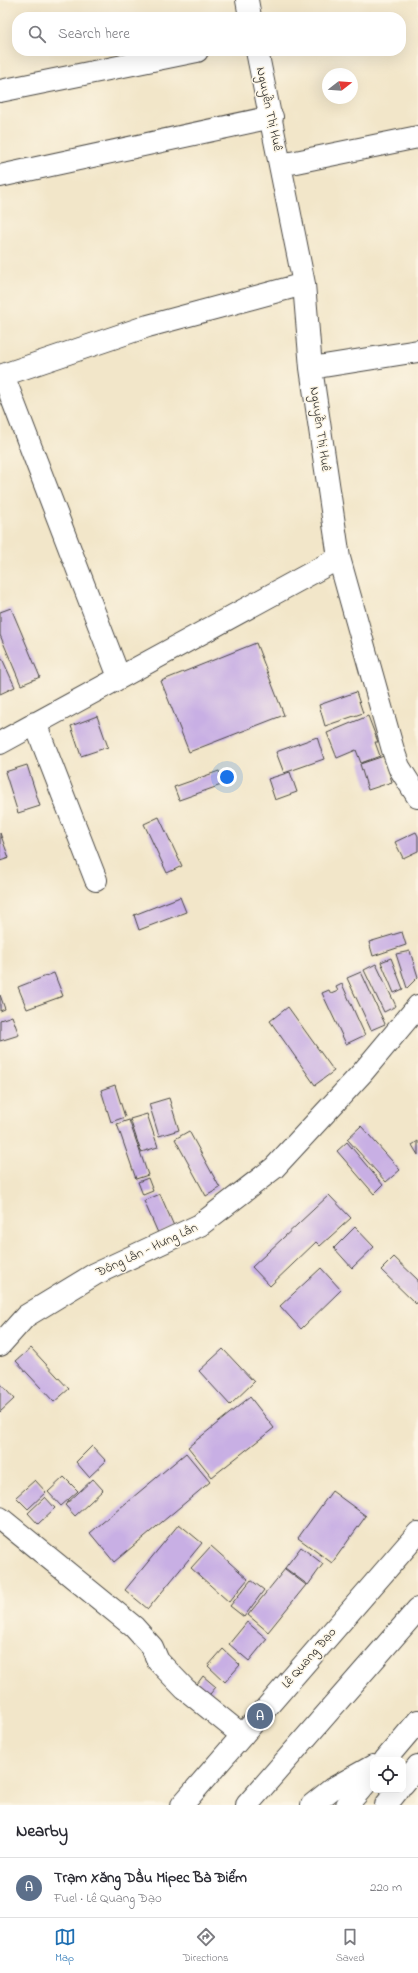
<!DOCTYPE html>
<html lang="en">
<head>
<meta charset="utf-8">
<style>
	body { margin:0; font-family:"Indie Flower",sans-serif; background:#f2f2f3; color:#2b2b33 }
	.controls { position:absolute; right:12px; bottom:12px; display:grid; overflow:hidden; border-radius:8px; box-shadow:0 4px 16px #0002 }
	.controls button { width:36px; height:36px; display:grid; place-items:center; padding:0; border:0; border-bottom:1px solid #e1e1e2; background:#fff; color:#2b2b33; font:20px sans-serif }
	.compass { position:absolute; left:322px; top:68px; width:36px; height:36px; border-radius:50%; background:#fff; box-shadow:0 4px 16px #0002; rotate:73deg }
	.you { position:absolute; left:227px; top:777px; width:14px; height:14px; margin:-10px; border:3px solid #fff; border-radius:50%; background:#1a73e8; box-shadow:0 0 0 6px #1a73e833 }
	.badge { display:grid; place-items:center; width:26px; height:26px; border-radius:50%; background:#1f6fb2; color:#fff; font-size:13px; font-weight:700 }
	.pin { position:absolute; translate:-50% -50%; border:2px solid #fff; box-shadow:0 1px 4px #0006 }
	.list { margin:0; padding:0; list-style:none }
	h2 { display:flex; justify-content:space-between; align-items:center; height:52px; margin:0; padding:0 16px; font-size:17px }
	h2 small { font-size:13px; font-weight:400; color:#7c7c81 }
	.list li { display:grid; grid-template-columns:26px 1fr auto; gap:12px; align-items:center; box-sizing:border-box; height:60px; padding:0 16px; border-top:1px solid #e1e1e2 }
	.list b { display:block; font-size:15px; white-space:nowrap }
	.list p { margin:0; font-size:13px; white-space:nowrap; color:#7c7c81 }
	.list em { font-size:13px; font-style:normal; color:#7c7c81 }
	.icon { flex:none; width:22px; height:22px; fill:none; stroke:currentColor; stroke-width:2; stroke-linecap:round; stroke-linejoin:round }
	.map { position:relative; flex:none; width:418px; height:1805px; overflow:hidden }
	.search { position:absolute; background:#fff; box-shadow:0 4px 16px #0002; left:12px; right:12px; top:12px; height:44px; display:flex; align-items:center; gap:10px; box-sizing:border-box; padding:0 14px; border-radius:16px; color:#7c7c81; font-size:15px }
	.sheet { height:112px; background:#fff }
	nav { display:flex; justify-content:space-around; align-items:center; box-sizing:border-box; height:56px; border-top:1px solid #e1e1e2; background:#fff; font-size:11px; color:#7c7c81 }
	nav a { display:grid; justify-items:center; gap:2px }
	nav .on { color:#1f6fb2 }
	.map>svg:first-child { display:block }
	.building { fill:#c8afe4 }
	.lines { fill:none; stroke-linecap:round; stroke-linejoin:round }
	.minor-casing { stroke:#494743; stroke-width:24 }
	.major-casing { stroke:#494743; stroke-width:24 }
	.highway-casing { stroke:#494743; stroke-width:24 }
	.minor { stroke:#fff; stroke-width:22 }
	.major { stroke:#fff; stroke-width:22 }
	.highway { stroke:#fff; stroke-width:22 }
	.labels { text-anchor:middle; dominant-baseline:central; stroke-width:3; stroke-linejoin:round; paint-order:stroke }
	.street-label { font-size:13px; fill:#2b2b2b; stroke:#fcf5e5 }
</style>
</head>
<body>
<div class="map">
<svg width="418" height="1805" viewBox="0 0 418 1805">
	<rect width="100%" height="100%" fill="#fcf5e5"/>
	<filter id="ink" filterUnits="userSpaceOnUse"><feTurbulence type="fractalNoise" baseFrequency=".025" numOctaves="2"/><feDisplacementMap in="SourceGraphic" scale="8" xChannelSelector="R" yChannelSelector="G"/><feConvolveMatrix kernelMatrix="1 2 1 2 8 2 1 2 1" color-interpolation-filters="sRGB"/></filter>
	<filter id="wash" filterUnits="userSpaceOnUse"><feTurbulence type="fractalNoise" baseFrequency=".012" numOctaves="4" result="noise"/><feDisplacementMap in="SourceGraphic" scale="16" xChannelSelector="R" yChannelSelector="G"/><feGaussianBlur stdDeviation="0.9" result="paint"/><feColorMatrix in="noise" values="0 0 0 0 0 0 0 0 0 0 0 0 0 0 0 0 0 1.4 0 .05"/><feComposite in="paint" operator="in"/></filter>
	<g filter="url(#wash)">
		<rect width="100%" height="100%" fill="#f2e6c9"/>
		<g id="blocks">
			<!-- building -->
			<path class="building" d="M 11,608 L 40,677 L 21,685 L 0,635 L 0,612 Z
				M 256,643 L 284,715 L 189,752 L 161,681 Z
				M 0,654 L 15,687 L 0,694 Z
				M 356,692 L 363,713 L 325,726 L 319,705 Z
				M 97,716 L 108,747 L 81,756 L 71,726 Z
				M 368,716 L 378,742 L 375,742 L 380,756 L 361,763 L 356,750 L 337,758 L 327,733 Z
				M 317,737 L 324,759 L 284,773 L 276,752 Z
				M 384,756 L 392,782 L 368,790 L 360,764 Z
				M 27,765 L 40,806 L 18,813 L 5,772 Z
				M 219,771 L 224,784 L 179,800 L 174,787 Z
				M 290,772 L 297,792 L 275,800 L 268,779 Z
				M 159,817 L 182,866 L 167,873 L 144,824 Z
				M 416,832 L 418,836 L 418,851 L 403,858 L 395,842 Z
				M 0,833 L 9,858 L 0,861 Z
				M 180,897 L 186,912 L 139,930 L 134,915 Z
				M 402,932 L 406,945 L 373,956 L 369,942 Z
				M 410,951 L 418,977 L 407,988 L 396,954 Z
				M 391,958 L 403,989 L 394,993 L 381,962 Z
				M 376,964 L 396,1006 L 384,1012 L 364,970 Z
				M 361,972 L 385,1024 L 371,1030 L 347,978 Z
				M 54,973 L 63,996 L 27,1009 L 18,987 Z
				M 342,984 L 365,1035 L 346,1044 L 322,993 L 329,990 L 331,994 L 338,991 L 336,987 Z
				M 0,995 L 5,1009 L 0,1011 Z
				M 288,1007 L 334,1071 L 315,1085 L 270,1021 Z
				M 12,1016 L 19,1035 L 0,1041 L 0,1020 Z
				M 115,1085 L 125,1117 L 111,1122 L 101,1090 Z
				M 169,1098 L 179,1130 L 159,1136 L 149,1104 Z
				M 147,1114 L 158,1147 L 141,1152 L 130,1119 Z
				M 129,1120 L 148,1175 L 136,1179 L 117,1124 Z
				M 361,1126 L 400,1170 L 386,1182 L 347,1139 Z
				M 189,1131 L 220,1188 L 206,1196 L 175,1139 Z
				M 418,1141 L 418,1155 L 412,1145 Z
				M 347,1142 L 383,1185 L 374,1194 L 337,1151 Z
				M 148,1178 L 153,1191 L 143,1195 L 138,1182 Z
				M 160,1194 L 174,1226 L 158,1233 L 144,1201 Z
				M 329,1195 L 351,1218 L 320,1246 L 316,1242 L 270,1286 L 252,1267 Z
				M 355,1227 L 374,1247 L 352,1268 L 334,1248 Z
				M 394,1257 L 418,1280 L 418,1301 L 416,1304 L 381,1270 Z
				M 321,1268 L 341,1290 L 301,1329 L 280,1306 Z
				M 31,1348 L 69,1389 L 54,1402 L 16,1361 Z
				M 223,1349 L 254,1382 L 230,1405 L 199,1371 Z
				M 0,1383 L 14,1399 L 0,1412 Z
				M 250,1397 L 274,1428 L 212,1477 L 188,1447 Z
				M 92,1446 L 106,1461 L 89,1477 L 76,1462 Z
				M 186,1453 L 210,1482 L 114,1562 L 90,1533 Z
				M 64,1477 L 78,1491 L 61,1506 L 48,1492 Z
				M 93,1479 L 103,1490 L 75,1516 L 65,1505 Z
				M 35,1480 L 46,1492 L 28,1509 L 16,1497 Z
				M 332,1491 L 366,1516 L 332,1563 L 298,1538 Z
				M 45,1497 L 55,1508 L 38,1524 L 28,1513 Z
				M 179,1524 L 202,1543 L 148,1609 L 125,1590 Z
				M 211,1546 L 248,1579 L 229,1602 L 191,1568 Z
				M 301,1547 L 323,1564 L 308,1585 L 285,1568 Z
				M 285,1569 L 306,1585 L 268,1632 L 248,1615 Z
				M 251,1580 L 264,1590 L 244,1617 L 230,1606 Z
				M 247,1622 L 267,1639 L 249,1661 L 229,1644 Z
				M 223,1649 L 240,1665 L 225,1682 L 208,1666 Z
				M 203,1676 L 216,1687 L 204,1701 L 192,1691 Z"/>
		</g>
	</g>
	<g filter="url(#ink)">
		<use href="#blocks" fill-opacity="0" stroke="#494743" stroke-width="1"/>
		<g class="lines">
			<defs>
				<path id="minor" d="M 247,0 L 250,17
					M 257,51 L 304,284 L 311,368 L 339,558 L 393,750 L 399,767 L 418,797
					M 0,91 L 197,51
					M 281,165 L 418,137
					M 0,176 L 272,117
					M 311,368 L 418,351
					M 3,375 L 148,326 L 304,284
					M 0,376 L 3,375 L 119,677
					M 35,723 L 96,880
					M 0,743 L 339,558
					M 0,1345 L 26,1316 L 95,1274 L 200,1225 L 274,1168 L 362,1073 L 418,1006
					M 0,1518 L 134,1627 L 152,1647 L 158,1661 L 185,1689 L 242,1735"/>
				<path id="major" d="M 347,1805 L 373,1775"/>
				<path id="highway" d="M 385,1760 L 418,1721
					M 403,1784 L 418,1766
					M 182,1805 L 418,1533
					M 247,1805 L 418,1609
					M 312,1805 L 332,1789 L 373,1766
					M 386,1805 L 398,1790"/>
			</defs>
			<!-- minor casing -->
			<use href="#minor" class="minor-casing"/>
			<!-- major casing -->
			<use href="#major" class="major-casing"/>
			<!-- highway casing -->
			<use href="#highway" class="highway-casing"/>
			<!-- minor -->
			<use href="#minor" class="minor"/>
			<!-- major -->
			<use href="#major" class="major"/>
			<!-- highway -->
			<use href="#highway" class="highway"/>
		</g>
	</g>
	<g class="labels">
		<!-- street labels -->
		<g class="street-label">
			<text transform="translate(269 109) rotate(78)">Nguyễn Thị Huê</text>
			<text transform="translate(320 429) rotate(82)">Nguyễn Thị Huê</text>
			<text transform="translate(147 1250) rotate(-25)">Đông Lân - Hưng Lân</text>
			<text transform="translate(309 1658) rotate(-49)">Lê Quang Đạo</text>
		</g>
	</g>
</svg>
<div class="controls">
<button><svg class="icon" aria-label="locate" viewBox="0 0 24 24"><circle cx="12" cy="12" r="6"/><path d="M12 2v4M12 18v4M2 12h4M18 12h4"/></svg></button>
</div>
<svg class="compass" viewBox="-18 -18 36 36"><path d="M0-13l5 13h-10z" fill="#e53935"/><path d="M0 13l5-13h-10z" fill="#7c7c81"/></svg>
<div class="you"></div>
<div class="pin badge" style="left:260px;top:1716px;background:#5c6f8a">A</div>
<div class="search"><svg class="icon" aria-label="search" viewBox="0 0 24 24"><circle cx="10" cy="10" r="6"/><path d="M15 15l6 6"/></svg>Search here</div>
</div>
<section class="sheet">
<h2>Nearby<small></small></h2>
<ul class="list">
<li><span class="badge" style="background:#5c6f8a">A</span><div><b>Trạm Xăng Dầu Mipec Bà Điểm</b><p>Fuel · Lê Quang Đạo</p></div><em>220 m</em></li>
</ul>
</section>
<nav>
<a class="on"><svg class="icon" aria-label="map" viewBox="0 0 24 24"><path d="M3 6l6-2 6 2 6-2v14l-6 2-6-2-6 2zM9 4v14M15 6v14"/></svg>Map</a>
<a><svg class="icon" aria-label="directions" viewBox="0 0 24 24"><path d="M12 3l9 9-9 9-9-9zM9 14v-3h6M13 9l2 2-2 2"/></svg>Directions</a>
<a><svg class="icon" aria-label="saved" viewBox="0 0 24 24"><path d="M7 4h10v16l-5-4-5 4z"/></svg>Saved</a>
</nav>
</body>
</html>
